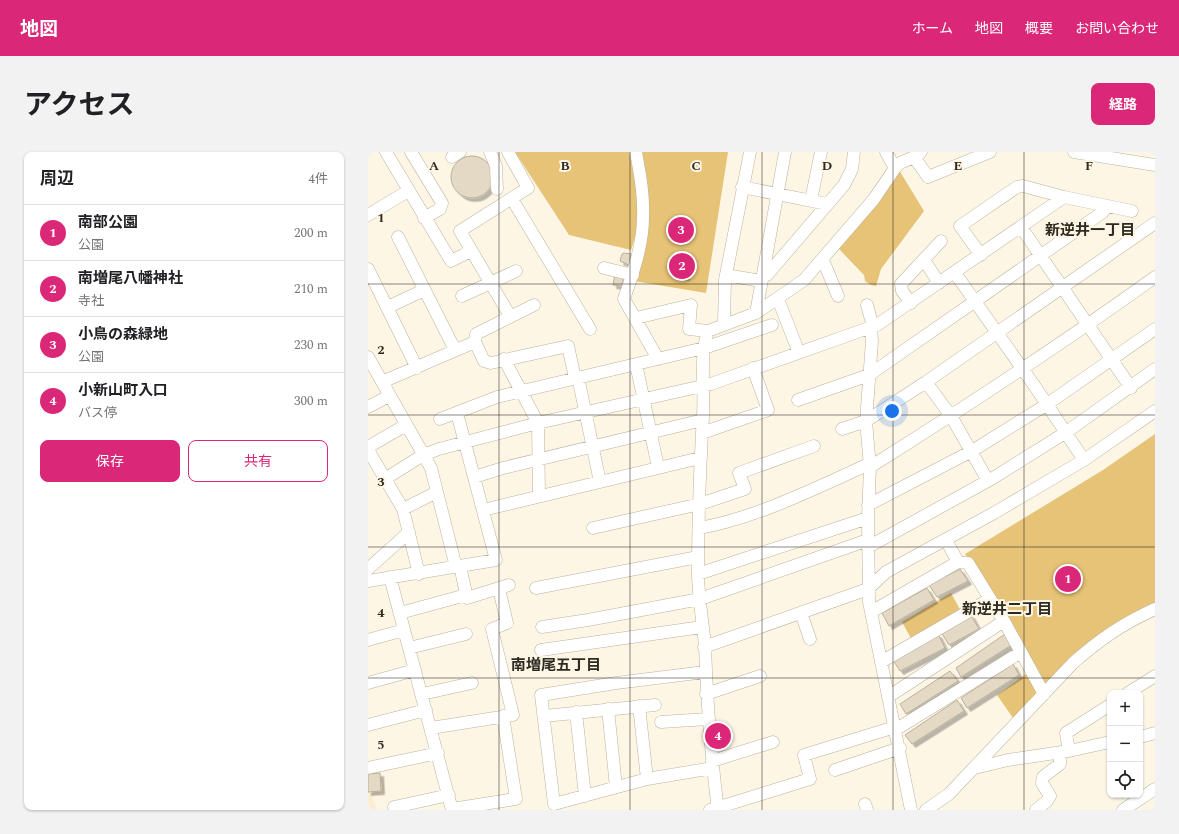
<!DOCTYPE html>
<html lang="ja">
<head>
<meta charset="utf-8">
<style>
	body { margin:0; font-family:Spectral,"Noto Sans JP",serif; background:#f2f2f2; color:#202124 }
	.controls { position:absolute; right:12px; bottom:12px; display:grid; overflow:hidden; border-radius:8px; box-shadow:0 1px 3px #0004 }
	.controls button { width:36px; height:36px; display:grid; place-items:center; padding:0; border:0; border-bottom:1px solid #e0e0e0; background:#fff; color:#202124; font:20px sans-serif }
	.you { position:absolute; left:524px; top:259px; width:14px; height:14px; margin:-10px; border:3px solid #fff; border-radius:50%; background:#1a73e8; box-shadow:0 0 0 6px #1a73e833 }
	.badge { display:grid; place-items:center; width:26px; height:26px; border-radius:50%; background:#db2777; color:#fff; font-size:13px; font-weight:700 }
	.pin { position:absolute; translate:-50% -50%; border:2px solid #fff; box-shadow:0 1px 4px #0006 }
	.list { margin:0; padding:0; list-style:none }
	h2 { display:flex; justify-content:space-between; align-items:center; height:52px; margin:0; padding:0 16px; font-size:17px }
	h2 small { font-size:13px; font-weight:400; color:#757577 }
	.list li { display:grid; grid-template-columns:26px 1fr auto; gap:12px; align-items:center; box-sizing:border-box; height:56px; padding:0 16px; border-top:1px solid #e0e0e0 }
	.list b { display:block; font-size:15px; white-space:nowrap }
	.list p { margin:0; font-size:13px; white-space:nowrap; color:#757577 }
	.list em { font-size:13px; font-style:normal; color:#757577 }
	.actions { display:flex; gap:8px; padding:12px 16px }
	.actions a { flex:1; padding:9px 0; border:1px solid #db2777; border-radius:8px; text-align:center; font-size:14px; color:#db2777 }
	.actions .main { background:#db2777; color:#fff }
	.icon { flex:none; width:22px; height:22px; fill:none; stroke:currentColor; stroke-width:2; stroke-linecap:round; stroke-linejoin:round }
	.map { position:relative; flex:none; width:787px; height:658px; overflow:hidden; border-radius:8px }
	header { display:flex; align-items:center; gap:24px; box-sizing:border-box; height:56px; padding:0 20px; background:#db2777; color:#fff }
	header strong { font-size:19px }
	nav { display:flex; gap:22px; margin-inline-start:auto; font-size:14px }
	.intro { display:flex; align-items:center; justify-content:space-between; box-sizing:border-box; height:96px; padding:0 24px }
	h1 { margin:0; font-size:28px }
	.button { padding:10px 18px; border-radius:8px; background:#db2777; color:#fff; font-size:14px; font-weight:700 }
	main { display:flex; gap:24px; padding:0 24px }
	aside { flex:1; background:#fff; border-radius:8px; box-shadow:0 1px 3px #0004 }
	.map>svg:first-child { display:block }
	.built { fill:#faedd1 }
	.green { fill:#e6c376 }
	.building { fill:#e3d9c5; stroke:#b9b09c; filter:url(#shadow) }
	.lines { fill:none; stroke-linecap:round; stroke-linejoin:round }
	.minor-casing { stroke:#bbb29e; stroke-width:13 }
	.minor { stroke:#fff; stroke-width:12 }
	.grid { fill:none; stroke:#2d2a22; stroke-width:1; stroke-opacity:0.55 }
	.labels { text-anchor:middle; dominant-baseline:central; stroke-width:4; stroke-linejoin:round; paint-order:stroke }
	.neighbourhood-label { font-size:15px; font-weight:bold; fill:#2d2a22; stroke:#fef6e5 }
	.grid-label { font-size:13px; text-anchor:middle; font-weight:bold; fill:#2d2a22; stroke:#fef6e5; stroke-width:4; stroke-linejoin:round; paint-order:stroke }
</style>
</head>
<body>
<header>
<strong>地図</strong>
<nav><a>ホーム</a><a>地図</a><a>概要</a><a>お問い合わせ</a></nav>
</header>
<div class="intro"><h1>アクセス</h1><a class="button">経路</a></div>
<main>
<aside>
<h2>周辺<small>4件</small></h2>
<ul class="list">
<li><span class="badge">1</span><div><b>南部公園</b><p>公園</p></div><em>200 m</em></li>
<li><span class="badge">2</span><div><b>南増尾八幡神社</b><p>寺社</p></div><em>210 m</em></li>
<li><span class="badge">3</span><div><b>小鳥の森緑地</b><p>公園</p></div><em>230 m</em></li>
<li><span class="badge">4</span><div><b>小新山町入口</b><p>バス停</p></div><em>300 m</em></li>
</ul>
<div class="actions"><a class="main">保存</a><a>共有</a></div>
</aside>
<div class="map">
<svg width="787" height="658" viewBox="0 0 787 658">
	<defs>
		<filter id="shadow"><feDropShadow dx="3.5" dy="3.5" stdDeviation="0" flood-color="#0004"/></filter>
	</defs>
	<rect width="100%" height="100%" fill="#fef6e5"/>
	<!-- built -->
	<path class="built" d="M 11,617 L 18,640 L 4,644 L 9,658 L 0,658 L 0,619 Z"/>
	<!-- green -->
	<path class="green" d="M 147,0 L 261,0 C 266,22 273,54 269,77 C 268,84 265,91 263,98 L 201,83 Z
		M 273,0 L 360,0 L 338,141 L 266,129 Z
		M 531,18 L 556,59 L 513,117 L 508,134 L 503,133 L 497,129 L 496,123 L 469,95 Z
		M 787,282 L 787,451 C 740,470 710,497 676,533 L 637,465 L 597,402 L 735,318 Z
		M 583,441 L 594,461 L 545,490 L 534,470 Z
		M 661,520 L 669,541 L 645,566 L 629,543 Z"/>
	<!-- building -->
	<path class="building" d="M83 25a21 21 0 1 1 42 0a21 21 0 1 1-42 0Z
		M 256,101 L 263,102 L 261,113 L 252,109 L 254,102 Z
		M 313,105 L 318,106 L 317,111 L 323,111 L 322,118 L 319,118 L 318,125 L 311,124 L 312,116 L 309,116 Z
		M 247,122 L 256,124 L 254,134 L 245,133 Z
		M 592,417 L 600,429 L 569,445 L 561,433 Z
		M 559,436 L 566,448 L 521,474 L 514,461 Z
		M 603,463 L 611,477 L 581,493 L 573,480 Z
		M 570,482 L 577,496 L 532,519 L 525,508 Z
		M 637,482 L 645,492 L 593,525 L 588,516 Z
		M 645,512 L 651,523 L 599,556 L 593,546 Z
		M 582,519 L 590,529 L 538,562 L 532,552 Z
		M 589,548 L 596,559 L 544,592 L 537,583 Z
		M 12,621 L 13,639 L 0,640 L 0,622 Z"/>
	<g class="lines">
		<defs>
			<path id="minor" d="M 18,0 L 83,109 L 103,99
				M 43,0 L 74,51 L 72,57 L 56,66
				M 122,0 L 128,14 L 129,37
				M 140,0 L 160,36 L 92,79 L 142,164
				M 268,0 C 272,22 276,43 275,65 C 275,93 265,121 256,147 L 290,207
				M 518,0 L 527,16
				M 706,0 L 787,13
				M 84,5 L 92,0
				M 546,5 L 560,25 L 622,0
				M 374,35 L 459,52
				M 144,47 L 222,177
				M 443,48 L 453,0
				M 0,63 L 40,39
				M 653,75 L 763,236
				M 30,85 L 87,198
				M 613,103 L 592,74 L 649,35 L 655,34 L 696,45
				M 556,108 L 571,131
				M 452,110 L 457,113 L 470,144
				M 236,116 L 265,123
				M 0,117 L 49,216
				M 587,121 L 668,236 L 716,308
				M 395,122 L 399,123 L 476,33 L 484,17 L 486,0
				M 358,123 L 393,129
				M 94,144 L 148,119
				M 410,147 L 431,201
				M 543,151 L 534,139 L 533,132 L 573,89
				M 166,153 L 108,182 L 107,190 L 115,207 L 116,209 L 123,211 L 200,194 L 207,226
				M 499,153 L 505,175
				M 20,155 L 56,138
				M 388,161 L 417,0
				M 268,166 L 323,153 L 321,177 L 340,179 L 388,161 L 436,128 L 506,47 L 527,16 L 532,11 L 546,5 L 553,0
				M 356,172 L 357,128 L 382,0
				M 503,175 L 504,189 L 498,269 L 502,315 L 500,366 L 501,450 L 543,658
				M 340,179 C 331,206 337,235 335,263 C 332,315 330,368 330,420 C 330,445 335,470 337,495 C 339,550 343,604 350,658
				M 0,205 L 63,316 L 88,415
				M 136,207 L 170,271 L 171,344
				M 268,212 L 290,315
				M 210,225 L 232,330
				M 14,230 L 107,190
				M 558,230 L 583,264 L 620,329
				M 430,248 L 501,223 L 735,60 L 739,54
				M 0,255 L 21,244
				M 72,267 L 129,245 L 336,196 L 404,173
				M 474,277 L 498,269 L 558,230 L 787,71
				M 334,281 L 400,258 L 385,216
				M 0,295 L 38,273
				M 0,298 L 35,357 L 51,422
				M 502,315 C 599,254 694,192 787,125
				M 106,325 L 135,316 L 335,268
				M 17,327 L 55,303 L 71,297 L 170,271 L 343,232 L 509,173 L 696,45 L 764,59
				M 500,353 L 604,299 L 678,253 L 787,177
				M 35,357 L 69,340
				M 115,358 L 332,306
				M 225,376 L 332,352 L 377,337 L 371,321 L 446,294
				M 331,376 C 386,367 450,335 501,312
				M 578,388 L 590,410
				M 500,395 L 625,326 L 697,281 L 787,217
				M 92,414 L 99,446 L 141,433
				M 0,417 L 41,380
				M 330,422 L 500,366
				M 22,425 L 84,658
				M 0,429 L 128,408 L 89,261
				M 168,436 L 330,405
				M 503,460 L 590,410 L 600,411 L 637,471 L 676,542
				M 32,461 L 98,443
				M 433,461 L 442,487
				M 174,475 L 220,468 L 332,447 L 500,388
				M 0,488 L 36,478
				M 336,495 L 500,437 L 518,420 L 626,361 L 716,308 L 787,259
				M 41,496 L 98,482
				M 173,498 L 334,475
				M 513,510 L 622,447
				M 337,520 L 248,531 L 173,543 L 186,652 L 279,627 L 345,616
				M 0,531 L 47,518
				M 760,541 L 787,524
				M 54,542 L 104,531
				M 338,542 L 392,524
				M 520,545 L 636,469
				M 271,554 L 279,627
				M 240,557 L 248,635
				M 208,560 L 217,644
				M 176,564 L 287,553
				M 293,570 L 340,567
				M 0,573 L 58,558
				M 63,576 L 145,563 L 124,477 L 139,471 L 131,437
				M 527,578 L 653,500
				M 772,585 L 787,581
				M 701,599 L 698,581 L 742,553
				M 344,609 L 405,590
				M 0,616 L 70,601
				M 607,616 L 640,608 L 701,599 L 742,590
				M 467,618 L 532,596
				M 497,652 L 499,658
				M 26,655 L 81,643
				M 84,657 L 148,647 L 135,564
				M 342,658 L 442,627 L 436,603 L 527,575
				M 558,658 L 581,642 L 705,511 C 731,488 754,472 787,457
				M 668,658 L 679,649 L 682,644 L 674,631 L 675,625 L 692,612 L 692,601
				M 755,658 L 787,637"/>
		</defs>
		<!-- minor casing -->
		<use href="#minor" class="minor-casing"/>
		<!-- minor -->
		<use href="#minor" class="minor"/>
	</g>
	<!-- grid -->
	<path class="grid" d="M 131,0 L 131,658M 262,0 L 262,658M 394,0 L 394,658M 525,0 L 525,658M 656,0 L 656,658M 0,132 L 787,132M 0,263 L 787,263M 0,395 L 787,395M 0,526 L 787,526"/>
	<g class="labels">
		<!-- neighbourhood labels -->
		<g class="neighbourhood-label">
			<text x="722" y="78">新逆井一丁目</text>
			<text x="639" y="457">新逆井二丁目</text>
			<text x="188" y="513">南増尾五丁目</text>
		</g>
	</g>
	<g class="grid-label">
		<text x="66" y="18">A</text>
		<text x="197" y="18">B</text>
		<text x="328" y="18">C</text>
		<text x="459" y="18">D</text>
		<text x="590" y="18">E</text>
		<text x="721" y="18">F</text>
		<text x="13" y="70">1</text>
		<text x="13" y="202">2</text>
		<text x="13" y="334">3</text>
		<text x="13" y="465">4</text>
		<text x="13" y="597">5</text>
	</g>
</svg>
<div class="controls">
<button>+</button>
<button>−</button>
<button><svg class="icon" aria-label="locate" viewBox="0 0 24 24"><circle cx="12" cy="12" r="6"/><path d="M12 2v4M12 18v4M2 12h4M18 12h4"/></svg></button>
</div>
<div class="you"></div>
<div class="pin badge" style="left:700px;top:427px">1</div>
<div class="pin badge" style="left:314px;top:114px">2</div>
<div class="pin badge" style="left:313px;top:78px">3</div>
<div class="pin badge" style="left:350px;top:584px">4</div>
</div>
</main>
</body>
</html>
